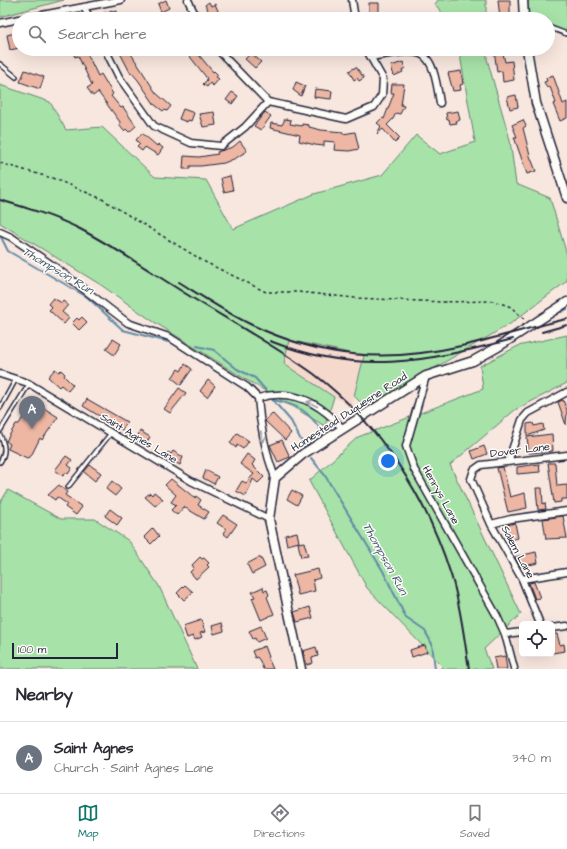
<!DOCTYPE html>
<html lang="en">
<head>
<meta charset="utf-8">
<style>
	body { margin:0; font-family:"Architects Daughter",sans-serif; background:#f7f7f7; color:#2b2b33 }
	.controls { position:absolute; right:12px; bottom:12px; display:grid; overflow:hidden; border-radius:6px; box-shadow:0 4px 16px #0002 }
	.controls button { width:36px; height:36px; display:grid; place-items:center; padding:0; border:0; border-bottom:1px solid #e1e1e2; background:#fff; color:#2b2b33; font:20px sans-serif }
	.scale { position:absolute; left:12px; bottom:10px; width:106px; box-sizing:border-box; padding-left:4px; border:2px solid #22223b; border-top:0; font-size:11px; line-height:14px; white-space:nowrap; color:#22223b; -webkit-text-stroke:3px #fdfcf7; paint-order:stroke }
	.you { position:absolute; left:388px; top:461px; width:14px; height:14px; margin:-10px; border:3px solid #fff; border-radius:50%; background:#1a73e8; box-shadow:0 0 0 6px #1a73e833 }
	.badge { display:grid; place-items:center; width:26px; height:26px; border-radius:50%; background:#0f766e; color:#fff; font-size:13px; font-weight:700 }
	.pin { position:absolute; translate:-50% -33px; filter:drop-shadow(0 1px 2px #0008) }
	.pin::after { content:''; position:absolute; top:21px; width:14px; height:12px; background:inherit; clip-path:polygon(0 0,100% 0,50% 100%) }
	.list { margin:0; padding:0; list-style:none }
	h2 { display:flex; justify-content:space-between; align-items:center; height:52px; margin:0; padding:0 16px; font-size:17px }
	h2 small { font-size:13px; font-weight:400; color:#7c7c81 }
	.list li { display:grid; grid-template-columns:26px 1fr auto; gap:12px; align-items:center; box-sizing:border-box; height:72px; padding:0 16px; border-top:1px solid #e1e1e2 }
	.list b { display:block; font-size:15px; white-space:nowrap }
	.list p { margin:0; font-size:13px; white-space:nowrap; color:#7c7c81 }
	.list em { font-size:13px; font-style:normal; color:#7c7c81 }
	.icon { flex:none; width:22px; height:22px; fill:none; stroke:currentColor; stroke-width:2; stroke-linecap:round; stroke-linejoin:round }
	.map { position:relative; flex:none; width:567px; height:669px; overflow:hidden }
	.search { position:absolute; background:#fff; box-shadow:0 4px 16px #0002; left:12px; right:12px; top:12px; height:44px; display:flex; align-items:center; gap:10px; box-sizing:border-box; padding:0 14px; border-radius:22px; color:#7c7c81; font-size:15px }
	.sheet { height:124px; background:#fff }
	nav { display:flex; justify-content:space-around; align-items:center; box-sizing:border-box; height:56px; border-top:1px solid #e1e1e2; background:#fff; font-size:11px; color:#7c7c81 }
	nav a { display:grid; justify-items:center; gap:2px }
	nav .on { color:#0f766e }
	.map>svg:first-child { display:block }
	.built { fill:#f5d9cd }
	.green { fill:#a7e2a8; stroke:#648272 }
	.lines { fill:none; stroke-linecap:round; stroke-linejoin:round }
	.stream { stroke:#628ba7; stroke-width:2 }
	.building { fill:#eeb7a4; stroke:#22223b }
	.service-casing { stroke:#22223b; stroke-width:6 }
	.minor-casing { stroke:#22223b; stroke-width:9 }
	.tertiary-casing { stroke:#22223b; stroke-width:11 }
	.path { stroke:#22223b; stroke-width:1.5; stroke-dasharray:3 3; stroke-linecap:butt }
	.service { stroke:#fdfcf7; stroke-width:3 }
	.minor { stroke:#fdfcf7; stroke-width:6 }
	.tertiary { stroke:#fdfcf7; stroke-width:8 }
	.rail { stroke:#22223b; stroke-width:2 }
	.oneway { stroke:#9a9aa2 }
	.labels { text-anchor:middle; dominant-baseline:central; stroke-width:3; stroke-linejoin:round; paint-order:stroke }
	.street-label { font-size:11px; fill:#22223b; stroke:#fdfcf7 }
	.water-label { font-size:12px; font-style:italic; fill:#425771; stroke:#fdfcf7 }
</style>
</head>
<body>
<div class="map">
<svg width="567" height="669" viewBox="0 0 567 669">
	<rect width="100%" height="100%" fill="#f8e7de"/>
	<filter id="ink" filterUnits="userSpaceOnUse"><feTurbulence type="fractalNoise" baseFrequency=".025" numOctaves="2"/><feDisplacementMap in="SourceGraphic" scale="8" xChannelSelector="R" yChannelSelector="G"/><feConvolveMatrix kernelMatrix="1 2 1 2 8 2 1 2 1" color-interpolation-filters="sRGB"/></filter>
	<g filter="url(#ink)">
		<!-- built -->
		<path class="built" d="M 288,340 L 364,356 L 351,408 L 284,364 Z"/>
		<!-- green -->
		<path class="green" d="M 0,0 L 64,0 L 0,17 Z
			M 438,0 L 486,0 L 486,19 L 447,19 L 435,4 Z
			M 528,0 L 567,0 L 567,32 L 548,24 L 548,19 L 535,19 L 529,16 Z
			M 459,49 L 487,49 L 487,59 L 510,140 L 516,184 L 550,198 L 567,255 L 567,281 L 510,324 L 366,408 L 354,396 L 364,356 L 289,340 L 284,364 L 334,397 L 325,426 L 245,379 L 151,320 L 101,285 L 0,223 L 0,85 L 50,102 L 66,130 L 102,127 L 155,177 L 206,180 L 233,229 L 314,194 L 382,175 L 416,135 L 440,154 L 475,142 Z
			M 567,335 L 567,383 L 515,410 L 450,465 L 521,614 L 484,649 L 492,669 L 441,669 L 442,666 L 367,588 L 309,481 L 358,437 L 483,389 L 480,366 L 518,346 Z
			M 8,490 L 61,519 L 95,519 L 129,541 L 159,586 L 197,669 L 0,669 L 0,503 Z"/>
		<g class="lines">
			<!-- stream -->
			<path class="stream" d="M 0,235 L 8,251 L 87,297 L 123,330 L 176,344
				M 561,312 L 567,309
				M 197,346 L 214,350 L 237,369 L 255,378 L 269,394
				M 271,398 L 291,421 L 305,448
				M 273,400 C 300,405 308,411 324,434 L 328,435
				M 311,458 L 324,474 L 383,571 L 406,618 L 425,631 L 432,644 L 435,669"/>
		</g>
		<!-- building -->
		<path class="building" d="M 166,0 L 169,8 L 161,12 L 158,4 Z
			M 498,0 L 510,0 L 510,17 L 500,18 Z
			M 209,2 L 211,6 L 215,4 L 219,13 L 216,14 L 217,17 L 213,19 L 205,5 Z
			M 369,3 L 379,3 L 379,18 L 369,17 Z
			M 112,10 L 113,12 L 117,11 L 120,19 L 102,19 L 101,14 Z
			M 19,32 L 19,48 L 10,50 L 7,35 Z
			M 81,49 L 85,49 L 98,76 L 101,74 L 113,94 L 111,96 L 121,108 L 123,107 L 136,126 L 129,132 L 126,129 L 124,131 L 120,126 L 120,122 L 98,92 L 93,96 L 87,88 L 92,85 L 78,56 L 75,57 L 73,52 Z
			M 128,49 L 156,93 L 171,106 L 167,111 L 164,110 L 163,111 L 155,105 L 138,80 L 132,73 L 131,74 L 120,53 Z
			M 184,49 L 194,49 L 213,72 L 214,71 L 218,75 L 216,77 L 219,79 L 213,86 L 210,83 L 207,87 L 203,84 L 207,80 L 206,77 Z
			M 494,49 L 502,49 L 505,62 L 512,61 L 514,80 L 503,82 L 502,71 L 497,72 Z
			M 251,53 L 261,62 L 255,68 L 245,59 Z
			M 403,62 L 405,68 L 402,70 L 403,72 L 394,76 L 391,66 Z
			M 356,67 L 364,78 L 359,81 L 357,78 L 354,80 L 349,71 Z
			M 25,70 L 44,77 L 40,89 L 20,82 Z
			M 461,71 L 463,84 L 460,85 L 461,90 L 453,91 L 448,73 Z
			M 553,75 L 563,104 L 567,102 L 567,118 L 560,121 L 553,104 L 556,103 L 550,87 L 547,88 L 544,82 L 547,81 L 546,78 Z
			M 296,82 L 305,86 L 301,96 L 293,90 Z
			M 392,84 L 404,84 L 401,105 L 404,106 L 400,114 L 396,113 L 393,119 L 387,125 L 400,138 L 395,143 L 383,129 L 377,134 L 381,126 L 377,123 L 382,118 L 384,119 L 394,93 L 391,93 Z
			M 315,89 L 332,91 L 331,99 L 314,97 Z
			M 232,92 L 238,96 L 232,104 L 226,100 Z
			M 516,95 L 518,107 L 510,109 L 507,97 Z
			M 183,109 L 194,113 L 191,121 L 188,120 L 187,122 L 179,119 Z
			M 458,111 L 460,120 L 456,121 L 457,123 L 450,124 L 449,119 L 447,120 L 446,113 Z
			M 214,112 L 216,125 L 203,127 L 199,114 Z
			M 265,112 L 271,116 L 261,130 L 254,126 Z
			M 285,119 L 291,120 L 290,124 L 302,126 L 302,124 L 309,125 L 309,127 L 321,130 L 343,132 L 343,134 L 355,132 L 359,149 L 349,151 L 334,150 L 335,142 L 324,141 L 324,146 L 315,145 L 299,141 L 300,135 L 270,128 L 271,123 L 282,125 Z
			M 523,120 L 526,126 L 523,128 L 530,156 L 536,171 L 527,174 L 514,137 L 517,137 L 512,125 Z
			M 142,133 L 157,146 L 158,144 L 163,148 L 158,155 L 145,147 L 142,151 L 137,147 L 140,144 L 136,140 Z
			M 240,141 L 247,151 L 236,158 L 224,163 L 201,166 L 190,166 L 190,169 L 183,169 L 184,156 L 199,157 L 218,154 L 217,152 L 233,147 Z
			M 230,176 L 233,190 L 224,192 L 221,178 Z
			M 53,298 L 62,303 L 63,301 L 68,305 L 62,312 L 69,318 L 64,324 L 49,310 L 52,307 L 48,304 Z
			M 82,317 L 87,322 L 79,330 L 72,323 L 77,318 L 79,320 Z
			M 113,339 L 121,344 L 114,355 L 106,349 Z
			M 185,364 L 192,369 L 181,385 L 172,378 L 178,369 L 181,371 Z
			M 55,369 L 59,372 L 61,370 L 65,374 L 64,376 L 73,385 L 68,391 L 61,385 L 59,387 L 48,377 Z
			M 208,380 L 215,386 L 207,397 L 200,391 Z
			M 179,388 L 186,393 L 170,413 L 164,409 Z
			M 87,399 L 127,422 L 122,430 L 83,406 Z
			M 563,400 L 567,410 L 566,425 L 558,402 Z
			M 33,401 L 58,417 L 42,440 L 40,438 L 31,456 L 27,458 L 8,449 L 10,444 L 6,441 L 16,424 L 19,424 Z
			M 272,413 L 291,433 L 285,440 L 265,421 Z
			M 533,423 L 534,426 L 543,424 L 544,430 L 527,436 L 527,424 Z
			M 140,431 L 150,437 L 146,443 L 144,442 L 142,444 L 136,440 Z
			M 237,433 L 249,441 L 243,449 L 237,445 L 236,448 L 230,443 Z
			M 552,434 L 553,451 L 529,453 L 527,437 Z
			M 282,440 L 290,457 L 278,462 L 270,445 Z
			M 484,446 L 487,454 L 474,459 L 471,451 Z
			M 173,451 L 183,457 L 180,465 L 165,457 L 168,452 L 171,454 Z
			M 247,454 L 255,460 L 252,465 L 264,477 L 258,483 L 253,479 L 246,496 L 236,491 L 242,481 L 246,483 L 254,474 L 240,464 Z
			M 66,456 L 72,460 L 68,465 L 72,468 L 68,474 L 66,472 L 63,476 L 55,470 Z
			M 548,463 L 555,463 L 557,486 L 567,485 L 567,499 L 561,499 L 561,502 L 554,503 Z
			M 539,464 L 540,472 L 517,474 L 517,467 Z
			M 90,465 L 101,473 L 95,481 L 84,472 Z
			M 503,467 L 510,497 L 525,493 L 527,508 L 508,512 L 497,468 Z
			M 206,470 L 218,477 L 214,484 L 203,478 Z
			M 171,479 L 195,498 L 196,496 L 201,500 L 198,505 L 209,512 L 204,519 L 184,507 L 177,515 L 171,510 L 176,505 L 171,502 L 176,495 L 165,485 Z
			M 112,481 L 121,489 L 115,496 L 106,489 Z
			M 59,485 L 67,492 L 65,495 L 82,507 L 76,515 L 65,507 L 67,504 L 57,497 L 55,500 L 48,495 Z
			M 536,488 L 542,488 L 543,504 L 545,503 L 546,509 L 538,510 Z
			M 292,490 L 302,496 L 297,505 L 287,499 Z
			M 154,492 L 163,499 L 155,506 L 145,497 L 150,493 L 152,495 Z
			M 110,509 L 122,518 L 117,525 L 105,516 Z
			M 223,515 L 237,524 L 228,537 L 223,533 L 226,529 L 217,523 Z
			M 563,516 L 567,538 L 546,539 L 543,519 Z
			M 515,523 L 518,538 L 510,540 L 507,525 Z
			M 153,528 L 159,536 L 151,544 L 144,537 Z
			M 297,532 L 299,542 L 287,545 L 285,535 Z
			M 304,542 L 308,556 L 301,557 L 298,543 Z
			M 536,552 L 538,563 L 520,567 L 515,557 Z
			M 200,557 L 202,559 L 204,558 L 209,563 L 207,565 L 209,567 L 196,579 L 190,572 L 194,568 L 192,565 Z
			M 258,558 L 261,558 L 265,567 L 252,574 L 247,564 Z
			M 318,569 L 320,578 L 313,580 L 315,591 L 298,595 L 293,575 Z
			M 534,582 L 540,598 L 535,599 L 529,583 Z
			M 185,585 L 193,592 L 184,600 L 177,593 Z
			M 263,587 L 264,591 L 267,590 L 269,595 L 267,597 L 274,614 L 261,620 L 252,598 L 255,597 L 252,592 Z
			M 310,607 L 313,618 L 297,622 L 294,612 Z
			M 201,620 L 205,632 L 200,633 L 202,637 L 195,640 L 193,636 L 187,638 L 183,626 Z
			M 222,623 L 224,631 L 214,634 L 212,626 Z
			M 261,626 L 266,638 L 257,642 L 255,638 L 253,639 L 249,631 Z
			M 552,634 L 557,634 L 560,645 L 564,644 L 565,651 L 552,653 Z
			M 425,645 L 427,652 L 412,657 L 410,650 Z
			M 265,646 L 269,657 L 268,658 L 273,669 L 263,669 L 260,661 L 257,657 L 255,658 L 252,651 Z
			M 316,647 L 318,656 L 312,658 L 313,663 L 307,665 L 303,651 Z
			M 505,656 L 507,669 L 496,669 L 494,658 Z"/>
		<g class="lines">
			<defs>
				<path id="service" d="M 548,27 L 567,34
					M 0,64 L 16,77
					M 0,408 L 16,379
					M 0,431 L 29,384
					M 0,435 C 5,445 6,453 0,462
					M 68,487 L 111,433"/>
				<path id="minor" d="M 188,0 L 197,19
					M 352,0 L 355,19
					M 84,7 L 90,19
					M 21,19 L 121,0
					M 0,23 L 19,19
					M 105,49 L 119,77 L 154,126 L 191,143 L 221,146 L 245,127 L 268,102
					M 217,49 L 268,102 L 346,119 L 374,107 L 382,95 L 383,79 L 366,49
					M 371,57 C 425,48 431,45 440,103
					M 0,232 L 11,237 L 55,267 L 128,323 L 169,337 L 247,387 L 258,398 C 260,427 265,451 275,478
					M 0,374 L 28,383 L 191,481 L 269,519
					M 426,376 L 406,446 L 414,469 L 497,616 L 505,634 L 522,632
					M 258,398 C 292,388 320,403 342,428
					M 508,462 L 522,420 L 528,413 L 567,392
					M 491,524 L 511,519 L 567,511
					M 522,579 L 567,572
					M 540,624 L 522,579 L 491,524 L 471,479 L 474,470 L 481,465 L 567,455
					M 552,628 L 567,626
					M 505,634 L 514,668"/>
				<path id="tertiary" d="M 523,0 L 524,19
					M 527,49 L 536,103 L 567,198
					M 301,669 L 269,519 L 275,478 L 303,454 L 426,376 L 473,361 L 498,347 L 567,302"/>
			</defs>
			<!-- service casing -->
			<use href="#service" class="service-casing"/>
			<!-- minor casing -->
			<use href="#minor" class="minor-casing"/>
			<!-- tertiary casing -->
			<use href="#tertiary" class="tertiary-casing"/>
			<!-- path -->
			<path class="path" d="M 0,163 L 55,179 L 102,199 L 205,262 L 266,292 L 298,292 L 355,298 L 442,302 L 494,301 L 511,307 L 526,321"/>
			<!-- service -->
			<use href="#service" class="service"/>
			<!-- minor -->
			<use href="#minor" class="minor"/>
			<!-- tertiary -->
			<use href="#tertiary" class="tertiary"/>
			<!-- rail -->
			<path class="rail" d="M 0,200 C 27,208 54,216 80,229 C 118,249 154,274 191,297 C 232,322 275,346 314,374 C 380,424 427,498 451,575 C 461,606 464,638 469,669
				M 179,282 C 203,297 227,313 252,325 C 322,358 386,363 461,346 C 497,338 531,327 567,319
				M 542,332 L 567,325
				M 270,341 C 359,376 424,362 513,339"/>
		</g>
		<!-- one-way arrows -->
		<defs><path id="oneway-shaft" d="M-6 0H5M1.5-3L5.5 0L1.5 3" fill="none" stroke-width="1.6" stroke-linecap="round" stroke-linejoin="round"/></defs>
		<g class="oneway">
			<use href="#oneway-shaft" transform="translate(312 404) rotate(-155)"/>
			<use href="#oneway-shaft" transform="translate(262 437) rotate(79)"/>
		</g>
	</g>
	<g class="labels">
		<!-- street labels -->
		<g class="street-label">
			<text transform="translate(349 412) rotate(-33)">Homestead Duquesne Road</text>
			<text transform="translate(139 438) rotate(31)">Saint Agnes Lane</text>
			<text transform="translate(520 450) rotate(-7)">Dover Lane</text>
			<text transform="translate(441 495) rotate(61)">Henrys Lane</text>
			<text transform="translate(518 552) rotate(62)">Salem Lane</text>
		</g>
		<!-- water labels -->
		<g class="water-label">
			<text transform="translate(58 271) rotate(31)">Thompson Run</text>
			<text transform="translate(385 559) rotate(61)">Thompson Run</text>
		</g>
	</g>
</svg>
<div class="controls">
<button><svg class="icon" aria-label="locate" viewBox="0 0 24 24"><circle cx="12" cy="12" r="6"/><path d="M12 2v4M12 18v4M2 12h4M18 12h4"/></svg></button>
</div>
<div class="scale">100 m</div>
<div class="you"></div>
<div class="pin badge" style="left:32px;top:429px;background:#6b7280">A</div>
<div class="search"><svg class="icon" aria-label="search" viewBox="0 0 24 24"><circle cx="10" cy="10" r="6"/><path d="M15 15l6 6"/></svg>Search here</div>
</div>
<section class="sheet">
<h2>Nearby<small></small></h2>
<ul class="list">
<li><span class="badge" style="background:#6b7280">A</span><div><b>Saint Agnes</b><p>Church · Saint Agnes Lane</p></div><em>340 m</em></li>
</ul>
</section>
<nav>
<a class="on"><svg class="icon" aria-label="map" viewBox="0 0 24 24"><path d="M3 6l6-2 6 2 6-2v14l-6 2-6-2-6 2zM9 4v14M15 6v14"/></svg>Map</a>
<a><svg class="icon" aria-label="directions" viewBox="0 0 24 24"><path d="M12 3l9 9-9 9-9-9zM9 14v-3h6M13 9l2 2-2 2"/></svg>Directions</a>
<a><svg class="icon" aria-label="saved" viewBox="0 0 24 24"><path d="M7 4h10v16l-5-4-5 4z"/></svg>Saved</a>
</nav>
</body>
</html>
